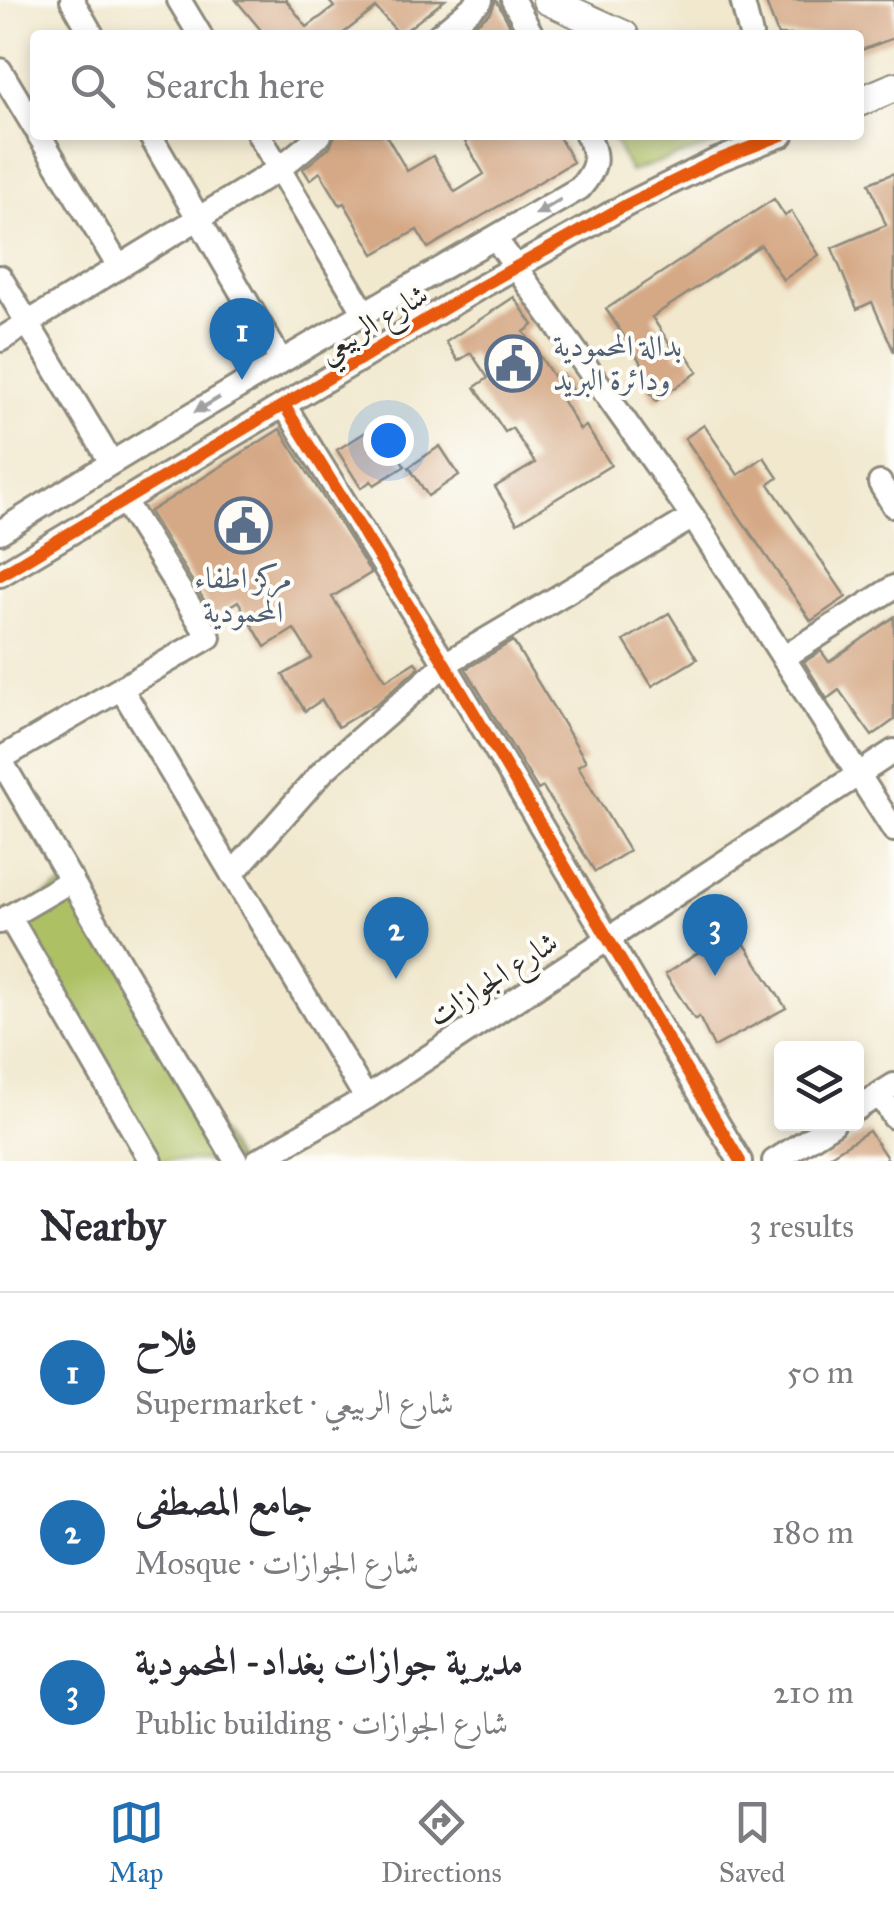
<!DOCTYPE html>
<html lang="en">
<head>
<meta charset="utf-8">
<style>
	body { margin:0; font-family:"IM FELL Great Primer",Amiri,serif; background:#f2f2f3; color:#2b2b33 }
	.controls { position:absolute; right:30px; bottom:30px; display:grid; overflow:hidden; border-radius:10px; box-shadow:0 5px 15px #0003 }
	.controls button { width:90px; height:90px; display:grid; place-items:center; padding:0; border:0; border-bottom:2px solid #e1e1e2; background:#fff; color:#2b2b33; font:50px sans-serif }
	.you { position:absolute; left:388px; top:440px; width:35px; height:35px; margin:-25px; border:8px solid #fff; border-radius:50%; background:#1a73e8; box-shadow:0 0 0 15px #1a73e833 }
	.badge { display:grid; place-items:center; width:65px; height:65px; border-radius:50%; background:#1f6fb2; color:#fff; font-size:32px; font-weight:700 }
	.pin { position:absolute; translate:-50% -82px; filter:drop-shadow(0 2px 5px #0008) }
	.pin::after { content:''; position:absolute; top:52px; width:35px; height:30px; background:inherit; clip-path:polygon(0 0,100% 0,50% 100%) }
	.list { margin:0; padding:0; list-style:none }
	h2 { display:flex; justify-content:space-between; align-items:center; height:130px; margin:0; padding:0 40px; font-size:42px }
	h2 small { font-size:32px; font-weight:400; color:#7c7c81 }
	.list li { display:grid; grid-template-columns:65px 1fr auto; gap:30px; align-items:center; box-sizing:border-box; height:160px; padding:0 40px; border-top:2px solid #e1e1e2 }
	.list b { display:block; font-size:38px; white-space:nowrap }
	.list p { margin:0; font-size:32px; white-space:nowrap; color:#7c7c81 }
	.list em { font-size:32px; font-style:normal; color:#7c7c81 }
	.icon { flex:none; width:55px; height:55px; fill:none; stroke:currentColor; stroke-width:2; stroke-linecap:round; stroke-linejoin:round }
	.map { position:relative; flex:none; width:894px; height:1161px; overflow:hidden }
	.search { position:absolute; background:#fff; box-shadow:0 5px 15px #0003; left:30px; right:30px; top:30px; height:110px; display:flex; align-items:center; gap:25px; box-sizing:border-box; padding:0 35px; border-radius:10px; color:#7c7c81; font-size:38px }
	.sheet { height:610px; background:#fff }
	nav { display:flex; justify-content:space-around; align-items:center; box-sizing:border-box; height:140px; border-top:2px solid #e1e1e2; background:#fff; font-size:28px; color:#7c7c81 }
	nav a { display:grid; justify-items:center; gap:5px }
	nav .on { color:#1f6fb2 }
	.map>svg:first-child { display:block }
	.green { fill:#adc064; stroke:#6c7648; stroke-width:2.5 }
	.building { fill:#d5a986 }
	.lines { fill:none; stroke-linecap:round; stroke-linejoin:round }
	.minor-casing { stroke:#8e8a7c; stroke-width:28 }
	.major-casing { stroke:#8e8a7c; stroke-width:32 }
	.minor { stroke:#fff; stroke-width:22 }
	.major { stroke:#fff; stroke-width:28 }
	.cycleway-casing { stroke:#fdfcf7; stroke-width:19 }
	.cycleway { stroke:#e8590c; stroke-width:12 }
	.oneway { fill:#a0a0a0 }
	.labels { text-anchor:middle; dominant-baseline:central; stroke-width:8; stroke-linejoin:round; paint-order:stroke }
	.street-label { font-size:30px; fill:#2b2b2b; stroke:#fdfcf7 }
	.service-label { font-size:30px; fill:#4e5e75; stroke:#fdfcf7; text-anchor:start }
</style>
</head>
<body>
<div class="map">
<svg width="894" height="1161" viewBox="0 0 894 1161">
	<rect width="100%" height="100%" fill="#fdfcf7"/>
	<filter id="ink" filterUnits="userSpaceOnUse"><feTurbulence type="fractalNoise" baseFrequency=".01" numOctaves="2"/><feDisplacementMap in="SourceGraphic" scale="20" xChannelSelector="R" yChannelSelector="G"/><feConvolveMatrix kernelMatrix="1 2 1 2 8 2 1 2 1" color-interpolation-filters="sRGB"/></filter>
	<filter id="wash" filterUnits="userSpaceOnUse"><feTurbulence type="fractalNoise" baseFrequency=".0048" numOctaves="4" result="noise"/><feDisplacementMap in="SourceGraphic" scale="40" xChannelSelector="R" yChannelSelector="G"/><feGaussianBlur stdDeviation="2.25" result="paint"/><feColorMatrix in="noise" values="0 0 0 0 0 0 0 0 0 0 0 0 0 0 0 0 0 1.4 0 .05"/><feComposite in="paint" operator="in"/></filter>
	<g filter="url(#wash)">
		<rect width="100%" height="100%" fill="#f1e8ce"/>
		<!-- green -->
		<path class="green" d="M 612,135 L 742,135 L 630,172 Z
			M 72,880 L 236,1161 L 151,1161 L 9,916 Z"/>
		<g id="blocks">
			<!-- building -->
			<path class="building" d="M 236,0 L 286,0 L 307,27 L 334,7 L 328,0 L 445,0 L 400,35 L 376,8 L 341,35 L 265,35 Z
				M 496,0 L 515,35 L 462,35 L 491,12 Z
				M 765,0 L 894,0 L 894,38 L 859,51 L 859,35 L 778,35 Z
				M 335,135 L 386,135 L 407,171 L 433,156 L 455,192 L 484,174 L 461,135 L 558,135 L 573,162 L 428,248 L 417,230 L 374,254 L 344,203 L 340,205 L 320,172 L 310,180 L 303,169 L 330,147 Z
				M 894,173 L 894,352 L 872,302 L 857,309 L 832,248 L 886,225 L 869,183 Z
				M 774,199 L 785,216 L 791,211 L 819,255 L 783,280 L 761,245 L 652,317 L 679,358 L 686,354 L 698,372 L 656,401 L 644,383 L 651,378 L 606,309 Z
				M 514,297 L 533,325 L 524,332 L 555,379 L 562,374 L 572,389 L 560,396 L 580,430 L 586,426 L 611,465 L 517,523 L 495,487 L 535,463 L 512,428 L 505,432 L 475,387 L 488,378 L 471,353 L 458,361 L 446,342 Z
				M 379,424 L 405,466 L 374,485 L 371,481 L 361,488 L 337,450 Z
				M 704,425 L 738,475 L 764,457 L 778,478 L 769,484 L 846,597 L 811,621 L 685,438 Z
				M 280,429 L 371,573 L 332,597 L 386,680 L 415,662 L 419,667 L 379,702 L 338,727 L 322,700 L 305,711 L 283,675 L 312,658 L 294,629 L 265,647 L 238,601 L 214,616 L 149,512 Z
				M 440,446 L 459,475 L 428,496 L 409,467 Z
				M 669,613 L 697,659 L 652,686 L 624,641 Z
				M 894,617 L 894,720 L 872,736 L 839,690 L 827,699 L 804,662 L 821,651 L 829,662 Z
				M 513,641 L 586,761 L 578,766 L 629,851 L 595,872 L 543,787 L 538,790 L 466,669 Z
				M 735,929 L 786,1008 L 714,1047 L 699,1017 L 695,1020 L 665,974 Z
				M 869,1131 L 889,1161 L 821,1161 Z"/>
		</g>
	</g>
	<g filter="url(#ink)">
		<use href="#blocks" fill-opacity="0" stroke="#8e8a7c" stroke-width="2.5"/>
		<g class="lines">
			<defs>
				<path id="minor" d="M 72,0 L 92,35
					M 179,0 L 200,35
					M 513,0 L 532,35
					M 742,0 L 751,35
					M 439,35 L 481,0
					M 0,70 L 35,128
					M 39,135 L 119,267
					M 150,135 L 281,361
					M 259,135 L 364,312
					M 495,238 L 693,517 L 894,830
					M 0,277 L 111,462
					M 0,340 L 279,169 L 320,135
					M 284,405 L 445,664 L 740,1161
					M 880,483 L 894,506
					M 0,532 C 190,412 386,301 580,188 C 596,169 600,158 587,135
					M 0,575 L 477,289 L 626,205 L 715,161 L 782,135
					M 783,658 L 894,587
					M 121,688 L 366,1098
					M 0,759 L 236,1161
					M 0,759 L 209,637 L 124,501
					M 232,874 L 324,770 L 445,664 L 693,517
					M 9,916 L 151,1161
					M 0,922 L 72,880
					M 880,1094 L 894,1117
					M 856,1109 L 894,1085
					M 257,1161 L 366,1098 L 894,751
					M 774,1161 L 833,1124"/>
				<path id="major" d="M 547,0 L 624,35
					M 859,102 L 894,87"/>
			</defs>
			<!-- minor casing -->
			<use href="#minor" class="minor-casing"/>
			<!-- major casing -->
			<use href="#major" class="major-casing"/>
			<!-- minor -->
			<use href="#minor" class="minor"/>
			<!-- major -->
			<use href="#major" class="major"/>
			<defs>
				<path id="cycleway" d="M 284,405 L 445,664 L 740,1161
					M 0,575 L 477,289 L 626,205 L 715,161 L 782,135"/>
			</defs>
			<!-- cycleway casing -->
			<use href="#cycleway" class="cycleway-casing"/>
			<!-- cycleway -->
			<use href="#cycleway" class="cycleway"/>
		</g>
		<!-- one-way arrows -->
		<defs><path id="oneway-solid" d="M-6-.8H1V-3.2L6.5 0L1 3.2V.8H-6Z" transform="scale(2.5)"/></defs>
		<g class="oneway">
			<use href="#oneway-solid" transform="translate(548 207) rotate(150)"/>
			<use href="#oneway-solid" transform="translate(207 405) rotate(149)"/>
		</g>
	</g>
	<!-- icons -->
	<defs>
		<symbol id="civic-ring" viewBox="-11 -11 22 22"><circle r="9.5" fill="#fdfcf7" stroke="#5c6f8a" stroke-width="1.5"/><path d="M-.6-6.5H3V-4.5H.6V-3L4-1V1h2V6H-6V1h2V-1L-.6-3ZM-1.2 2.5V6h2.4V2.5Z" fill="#5c6f8a"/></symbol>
	</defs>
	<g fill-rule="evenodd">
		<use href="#civic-ring" x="482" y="332" width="63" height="63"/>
		<use href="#civic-ring" x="212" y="494" width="63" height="63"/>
	</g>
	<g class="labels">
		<!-- street labels -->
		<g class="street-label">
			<text transform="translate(373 323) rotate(-31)">شارع الربيعي</text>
			<text transform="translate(493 979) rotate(-33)">شارع الجوازات</text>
		</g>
		<!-- service labels -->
		<g class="service-label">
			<text x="553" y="346">بدالة المحمودية<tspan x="553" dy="34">ودائرة البريد</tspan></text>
			<text x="243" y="578" text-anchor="middle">مركز اطفاء<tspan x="243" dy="34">المحمودية</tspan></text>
		</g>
	</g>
</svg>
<div class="controls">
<button><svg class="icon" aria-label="layers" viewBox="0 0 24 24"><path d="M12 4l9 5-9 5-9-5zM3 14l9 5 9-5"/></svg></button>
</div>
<div class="you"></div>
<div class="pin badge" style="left:242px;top:380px">1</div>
<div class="pin badge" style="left:396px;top:979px">2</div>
<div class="pin badge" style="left:715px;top:976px">3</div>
<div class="search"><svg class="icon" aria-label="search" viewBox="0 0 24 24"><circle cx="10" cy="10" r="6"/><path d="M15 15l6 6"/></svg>Search here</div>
</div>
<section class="sheet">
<h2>Nearby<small>3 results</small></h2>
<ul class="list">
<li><span class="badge">1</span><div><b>فلاح</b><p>Supermarket · شارع الربيعي</p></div><em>50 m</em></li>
<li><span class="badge">2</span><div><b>جامع المصطفى</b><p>Mosque · شارع الجوازات</p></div><em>180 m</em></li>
<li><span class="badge">3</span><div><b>مديرية جوازات بغداد- المحمودية</b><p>Public building · شارع الجوازات</p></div><em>210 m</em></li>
</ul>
</section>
<nav>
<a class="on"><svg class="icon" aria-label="map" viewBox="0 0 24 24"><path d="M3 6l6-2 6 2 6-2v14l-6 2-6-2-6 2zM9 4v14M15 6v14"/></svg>Map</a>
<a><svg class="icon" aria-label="directions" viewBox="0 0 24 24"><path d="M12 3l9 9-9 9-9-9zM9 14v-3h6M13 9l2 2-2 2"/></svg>Directions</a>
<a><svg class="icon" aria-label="saved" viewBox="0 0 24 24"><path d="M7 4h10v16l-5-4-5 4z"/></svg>Saved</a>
</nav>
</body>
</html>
